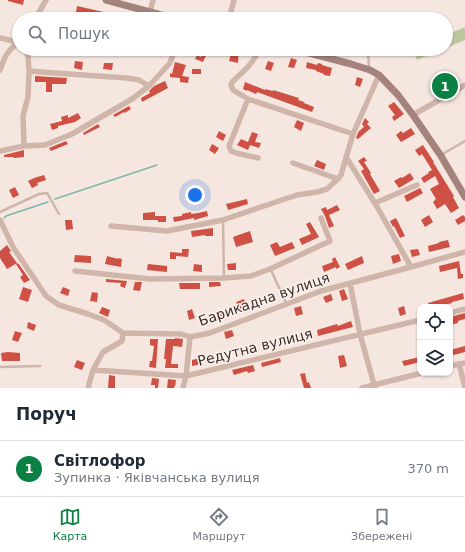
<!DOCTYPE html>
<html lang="uk">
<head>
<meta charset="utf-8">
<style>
	body { margin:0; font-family:"DejaVu Sans",sans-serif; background:#f6f6f7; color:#1f2937 }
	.controls { position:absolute; right:12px; bottom:12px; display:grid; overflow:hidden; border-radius:8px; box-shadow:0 1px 3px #0004 }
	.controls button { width:36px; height:36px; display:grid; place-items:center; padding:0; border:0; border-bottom:1px solid #e0e1e3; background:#fff; color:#1f2937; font:20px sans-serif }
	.you { position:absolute; left:195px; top:195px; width:14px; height:14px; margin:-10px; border:3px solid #fff; border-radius:50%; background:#1a73e8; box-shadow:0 0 0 6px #1a73e833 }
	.badge { display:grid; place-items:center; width:26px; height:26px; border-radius:50%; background:#0b8043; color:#fff; font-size:13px; font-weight:700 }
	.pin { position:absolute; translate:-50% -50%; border:2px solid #fff; box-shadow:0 1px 4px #0006 }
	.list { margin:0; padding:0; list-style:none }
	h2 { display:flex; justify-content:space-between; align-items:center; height:52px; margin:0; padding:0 16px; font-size:17px }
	h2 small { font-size:13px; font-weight:400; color:#747a83 }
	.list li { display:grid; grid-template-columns:26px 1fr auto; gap:12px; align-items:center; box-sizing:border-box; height:56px; padding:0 16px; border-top:1px solid #e0e1e3 }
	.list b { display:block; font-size:15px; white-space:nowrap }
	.list p { margin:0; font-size:13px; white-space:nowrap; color:#747a83 }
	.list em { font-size:13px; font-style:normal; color:#747a83 }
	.icon { flex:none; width:22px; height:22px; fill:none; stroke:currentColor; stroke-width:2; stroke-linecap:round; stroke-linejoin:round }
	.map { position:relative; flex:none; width:465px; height:388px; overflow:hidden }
	.search { position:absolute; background:#fff; box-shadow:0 1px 3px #0004; left:12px; right:12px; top:12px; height:44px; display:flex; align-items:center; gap:10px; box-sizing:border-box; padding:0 14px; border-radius:22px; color:#747a83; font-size:15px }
	.sheet { height:108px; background:#fff }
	nav { display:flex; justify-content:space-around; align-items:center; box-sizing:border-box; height:56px; border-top:1px solid #e0e1e3; background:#fff; font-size:11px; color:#747a83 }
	nav a { display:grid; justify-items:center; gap:2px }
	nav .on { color:#0b8043 }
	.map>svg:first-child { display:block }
	.green { fill:#bec69e }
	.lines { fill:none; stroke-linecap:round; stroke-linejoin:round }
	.stream { stroke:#7cb5ae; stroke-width:1.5 }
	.building { fill:#cf5044 }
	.lane { stroke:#cfb5aa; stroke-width:2.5 }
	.street { stroke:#cfb5aa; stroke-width:5.5 }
	.secondary { stroke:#a3837b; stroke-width:7 }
	.labels { text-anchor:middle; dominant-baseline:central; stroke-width:3; stroke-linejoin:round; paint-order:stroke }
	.street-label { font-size:14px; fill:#3b2d2a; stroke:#fcf2ed }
</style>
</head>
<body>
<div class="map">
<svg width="465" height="388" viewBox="0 0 465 388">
	<rect width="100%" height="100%" fill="#f5e7df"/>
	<!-- green -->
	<path class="green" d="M 465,27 L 465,40 L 446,48 L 446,35 Z
		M 412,49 L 443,49 L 417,60 Z"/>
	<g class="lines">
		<!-- stream -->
		<path class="stream" d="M 55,199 L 157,165
			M 4,218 L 6,216 L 48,202"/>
	</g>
	<!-- building -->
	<path class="building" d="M 8,0 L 24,0 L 23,5 L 8,1 Z
		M 77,6 L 126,17 L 126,19 L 94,19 L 95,15 L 76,12 Z
		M 204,49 L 209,49 L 203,62 L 195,59 L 197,55 L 201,57 Z
		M 232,49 L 239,49 L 238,63 L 229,61 Z
		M 291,58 L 297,60 L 294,68 L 288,67 Z
		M 75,61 L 83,62 L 82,70 L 74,68 Z
		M 268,61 L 274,63 L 271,71 L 265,69 Z
		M 175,62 L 186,65 L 182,76 L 189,77 L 188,83 L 180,82 L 180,78 L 170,77 L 170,73 L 172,74 Z
		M 307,62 L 317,65 L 318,63 L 322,64 L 322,65 L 332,68 L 330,76 L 324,75 L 324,74 L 316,71 L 316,70 L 306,68 Z
		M 104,63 L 113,63 L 112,70 L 103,69 Z
		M 192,69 L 201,69 L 201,74 L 192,74 Z
		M 35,76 L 67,78 L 66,84 L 52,84 L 52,92 L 46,92 L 46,82 L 35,82 Z
		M 357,77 L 363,79 L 360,87 L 355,85 Z
		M 165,81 L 168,88 L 142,102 L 141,98 L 150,93 L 149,91 L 154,86 Z
		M 245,82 L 265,90 L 265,89 L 273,91 L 273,90 L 299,98 L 298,100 L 304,102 L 304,103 L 314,107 L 312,112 L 257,92 L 256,94 L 247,90 L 247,91 L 243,89 Z
		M 394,102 L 404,114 L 394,121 L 392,117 L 395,115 L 388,106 Z
		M 129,106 L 131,109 L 125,113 L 124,112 L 115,117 L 113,115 Z
		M 78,113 L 81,118 L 75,122 L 58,126 L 58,128 L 52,130 L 50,124 L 62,121 L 61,117 L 68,115 L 68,118 Z
		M 365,118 L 369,122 L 367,124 L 371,128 L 358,139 L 356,138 L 357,135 L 359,131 L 364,127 L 362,124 Z
		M 297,120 L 304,123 L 301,131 L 294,127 Z
		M 98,124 L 100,127 L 84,135 L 83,133 Z
		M 411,128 L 415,134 L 401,142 L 396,135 L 401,131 L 403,133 Z
		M 219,131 L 226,135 L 223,141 L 216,137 Z
		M 252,132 L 258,134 L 255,142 L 261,143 L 259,148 L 250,145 L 248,150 L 237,145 L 241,139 L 248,142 Z
		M 66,141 L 68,144 L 51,151 L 49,148 Z
		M 212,144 L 219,148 L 215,154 L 209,150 Z
		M 423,145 L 434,162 L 433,162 L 454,196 L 453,197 L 459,208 L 451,213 L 445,204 L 437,209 L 433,202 L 436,199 L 430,189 L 439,184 L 435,176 L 424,183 L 421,178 L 429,173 L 428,172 L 432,170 L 422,154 L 419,156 L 415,150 Z
		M 24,150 L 24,157 L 14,158 L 13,157 L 4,157 L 4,155 Z
		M 364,157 L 367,161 L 364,162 L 371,173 L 370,174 L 380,191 L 374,194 L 361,171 L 364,169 L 358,161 Z
		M 317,160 L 326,164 L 324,170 L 314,166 Z
		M 410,173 L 414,179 L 399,188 L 394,181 L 401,177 L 402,178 Z
		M 44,175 L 46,180 L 37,183 L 38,185 L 32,188 L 28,181 L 34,178 Z
		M 15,187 L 19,195 L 13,198 L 9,190 Z
		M 420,188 L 423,193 L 407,202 L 404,196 Z
		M 247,199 L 248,204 L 228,210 L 226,204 Z
		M 337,205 L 340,210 L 329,215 L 334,226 L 329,228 L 325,216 L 321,209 L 326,207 L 327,210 Z
		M 207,211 L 208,216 L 194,220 L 194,218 L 174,222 L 173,217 L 182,216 L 182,214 L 191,212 L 191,214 L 198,213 Z
		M 155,212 L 155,216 L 166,216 L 166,222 L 158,222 L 158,220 L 143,220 L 143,213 Z
		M 429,215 L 433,222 L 425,227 L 421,220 Z
		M 463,215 L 465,217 L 465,221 L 458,225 L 455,220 Z
		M 396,218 L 405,236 L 400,238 L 394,226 L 393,227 L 390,221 Z
		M 65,220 L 72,220 L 73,229 L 66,230 Z
		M 310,222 L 319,237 L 302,245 L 299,239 L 311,234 L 306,224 Z
		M 213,228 L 213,236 L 205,236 L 205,235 L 192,237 L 191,231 Z
		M 250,231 L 253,242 L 236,247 L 233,237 Z
		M 448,240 L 450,247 L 429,252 L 428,246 L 439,243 L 439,242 Z
		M 277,242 L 280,247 L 292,242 L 295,248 L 275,256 L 270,245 Z
		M 7,245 L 11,251 L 9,252 L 17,263 L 7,269 L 0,258 L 0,251 Z
		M 182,249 L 189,249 L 188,257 L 176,256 L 176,259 L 170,259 L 170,252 L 182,253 Z
		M 418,249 L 420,255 L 412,257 L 410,250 Z
		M 399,254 L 401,261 L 393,264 L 391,256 Z
		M 75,255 L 91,256 L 91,263 L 74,262 Z
		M 107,256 L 118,259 L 118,258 L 122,259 L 121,267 L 105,264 Z
		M 362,256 L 364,263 L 348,270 L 345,264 Z
		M 335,257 L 340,267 L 336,269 L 336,267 L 324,272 L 322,266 L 333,262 L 332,259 Z
		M 459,261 L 461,274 L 463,274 L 463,278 L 458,279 L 457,268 L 440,272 L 439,266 Z
		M 18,263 L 30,280 L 24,283 L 20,277 L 23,275 L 16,264 Z
		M 236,263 L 236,270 L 228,270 L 227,264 Z
		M 148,264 L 167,266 L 167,272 L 147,270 Z
		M 194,264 L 202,265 L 202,272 L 193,271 Z
		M 106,279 L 127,281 L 125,288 L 120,286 L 121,283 L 106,282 Z
		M 135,282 L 142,282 L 140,291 L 133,290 Z
		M 209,282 L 220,282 L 221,286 L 209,287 Z
		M 179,283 L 200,283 L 200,289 L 180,289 Z
		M 23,287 L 32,290 L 28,302 L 19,299 Z
		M 63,287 L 70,290 L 68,296 L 60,293 Z
		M 344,289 L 348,299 L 342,301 L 339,291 Z
		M 92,292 L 98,293 L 97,302 L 90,301 Z
		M 463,293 L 464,299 L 452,302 L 452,303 L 438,307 L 429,307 L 428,303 Z
		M 331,294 L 333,300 L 326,303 L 323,297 Z
		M 244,299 L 248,307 L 240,310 L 236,302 Z
		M 301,306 L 303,314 L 296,316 L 294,308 Z
		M 404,306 L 406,314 L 400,316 L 398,308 Z
		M 102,307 L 110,310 L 108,317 L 99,313 Z
		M 192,309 L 195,318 L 189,320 L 187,311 Z
		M 223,310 L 225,318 L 218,320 L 216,312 Z
		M 465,313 L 465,319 L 458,321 L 458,323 L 450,325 L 450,317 Z
		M 351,321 L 353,327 L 318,336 L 317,330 L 337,324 L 338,326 Z
		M 28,322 L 36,325 L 34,331 L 27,328 Z
		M 232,330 L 234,336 L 226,339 L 224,332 Z
		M 15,331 L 22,333 L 18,342 L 12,340 Z
		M 175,338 L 183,339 L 182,347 L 173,346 L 171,364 L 178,364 L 178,368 L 165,368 L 166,359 L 164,359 L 166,339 L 175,339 Z
		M 150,339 L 158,339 L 156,368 L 149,367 L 150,361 L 152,361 L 154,346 L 150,345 Z
		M 465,346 L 465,352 L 450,356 L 450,350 Z
		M 8,352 L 20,353 L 20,361 L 2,361 L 1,353 Z
		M 344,355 L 347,366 L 340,368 L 338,356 Z
		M 420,357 L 420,362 L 404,366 L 402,361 Z
		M 200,358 L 201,364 L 192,366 L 192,360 Z
		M 280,358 L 281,362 L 262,367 L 261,363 Z
		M 77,360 L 85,363 L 82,370 L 74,367 Z
		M 253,365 L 255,371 L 248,373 L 247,371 L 234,375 L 232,370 Z
		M 305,373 L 307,383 L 309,382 L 311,388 L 304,388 L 300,374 Z
		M 109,375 L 115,376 L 115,388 L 108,388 Z
		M 152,378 L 159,379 L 158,388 L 155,388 L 155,385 L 151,385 Z
		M 168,379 L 176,380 L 175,387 L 174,386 L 174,388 L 167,388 Z"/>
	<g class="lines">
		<!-- lane -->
		<path class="lane" d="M 368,49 L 369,69
			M 441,155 L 465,141
			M 0,212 L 39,194 L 47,193 L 59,214
			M 223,221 L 224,278
			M 271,270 L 286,303
			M 0,367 L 40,366"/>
		<!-- street -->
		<path class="street" d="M 150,12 L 153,0
			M 35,19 L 46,0
			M 229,19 L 234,0
			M 0,38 L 13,41 L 19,42
			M 26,49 L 28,56 L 29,71 L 54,73 L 127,78 L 139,80 L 149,86
			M 257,49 L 256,56 L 248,67 L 233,81 L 231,85 L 233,90 L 248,99 L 353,134
			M 0,70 C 5,56 7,51 19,42
			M 248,99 L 229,146 L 231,151 L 236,153 L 258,158
			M 413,115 L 465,85
			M 24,146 L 23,116 L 28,97 L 29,71
			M 0,151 L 24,146 L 45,145 L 72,134 L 132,99 L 149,86 L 170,63 L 175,49
			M 346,157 L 376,205 L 411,267
			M 293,163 L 338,179
			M 375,203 L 417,185
			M 0,220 L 13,247 L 46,296 L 59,305 L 88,314 L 104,320 L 123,333 L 181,334 L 190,337 L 210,333 L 321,291 L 411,267 L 465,252
			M 111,226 L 167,231 L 223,220 L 264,206 L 297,195 L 317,192 L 327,189 L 338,179 L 341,175 L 353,134 L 379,75
			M 75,271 L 150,279 L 224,278 L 251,276 L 270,269 L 330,241 L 321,218
			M 350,283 L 360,334 L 375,388
			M 450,313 L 465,309
			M 459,364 L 465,387
			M 450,366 L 465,363
			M 93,370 L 186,376 L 420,320
			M 88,388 L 93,370 L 103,352 L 122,341 L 123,333
			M 183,388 L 186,376 L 190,337
			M 362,388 L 422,373"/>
		<!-- secondary -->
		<path class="secondary" d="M 106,0 L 176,19
			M 294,49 L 351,64 L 370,70 L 379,75 L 398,95 L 413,115 L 441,156 L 465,197"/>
	</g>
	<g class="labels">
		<!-- street labels -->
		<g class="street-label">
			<text transform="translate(264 299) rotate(-19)">Барикадна вулиця</text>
			<text transform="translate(255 347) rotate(-14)">Редутна вулиця</text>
		</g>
	</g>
</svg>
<div class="controls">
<button><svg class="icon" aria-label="locate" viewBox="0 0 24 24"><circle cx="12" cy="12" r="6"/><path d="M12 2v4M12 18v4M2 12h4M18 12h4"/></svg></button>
<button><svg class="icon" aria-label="layers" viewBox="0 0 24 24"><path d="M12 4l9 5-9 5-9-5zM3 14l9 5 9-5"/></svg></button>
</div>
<div class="you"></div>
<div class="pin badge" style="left:445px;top:86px">1</div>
<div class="search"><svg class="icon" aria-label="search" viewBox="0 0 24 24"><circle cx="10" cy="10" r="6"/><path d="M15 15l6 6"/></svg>Пошук</div>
</div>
<section class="sheet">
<h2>Поруч<small></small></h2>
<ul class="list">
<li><span class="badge">1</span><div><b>Світлофор</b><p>Зупинка · Яківчанська вулиця</p></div><em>370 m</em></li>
</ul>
</section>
<nav>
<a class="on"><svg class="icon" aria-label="map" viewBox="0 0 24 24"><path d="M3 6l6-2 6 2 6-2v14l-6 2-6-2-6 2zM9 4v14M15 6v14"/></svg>Карта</a>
<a><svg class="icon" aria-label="directions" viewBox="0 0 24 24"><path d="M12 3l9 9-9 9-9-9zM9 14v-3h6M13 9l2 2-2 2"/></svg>Маршрут</a>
<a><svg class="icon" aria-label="saved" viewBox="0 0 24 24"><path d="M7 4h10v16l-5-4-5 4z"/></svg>Збережені</a>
</nav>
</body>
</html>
